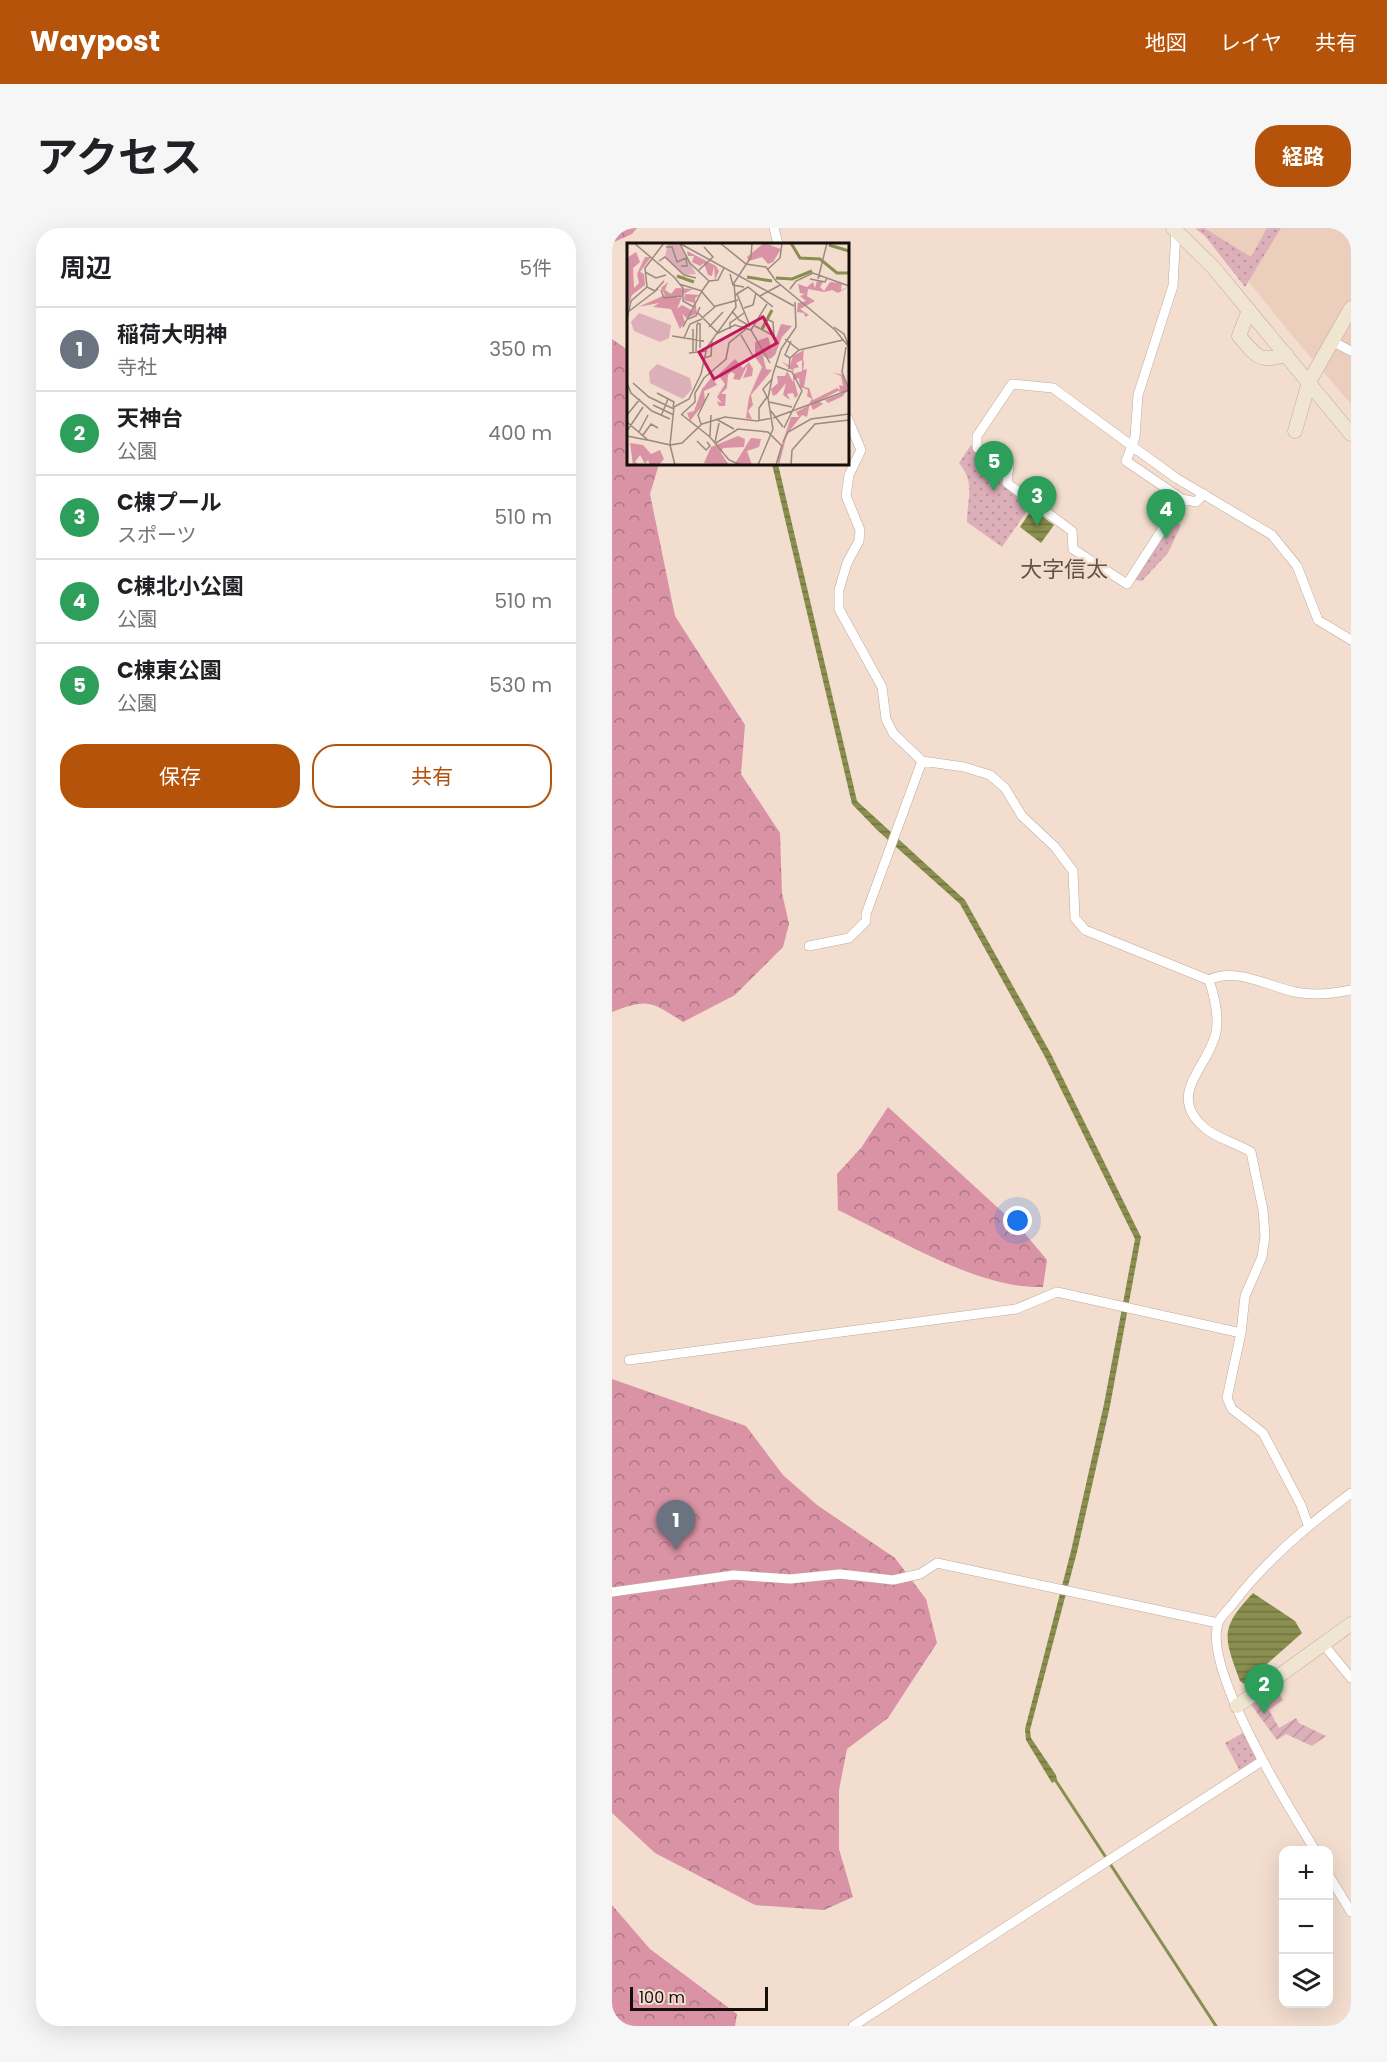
<!DOCTYPE html>
<html lang="ja">
<head>
<meta charset="utf-8">
<style>
	body { margin:0; font-family:Poppins,"Noto Sans JP",sans-serif; background:#f6f6f6; color:#202124 }
	.controls { position:absolute; right:18px; bottom:18px; display:grid; overflow:hidden; border-radius:12px; box-shadow:0 6px 24px #0002 }
	.controls button { width:54px; height:54px; display:grid; place-items:center; padding:0; border:0; border-bottom:2px solid #e0e0e0; background:#fff; color:#202124; font:30px sans-serif }
	.scale { position:absolute; left:18px; bottom:15px; width:138px; box-sizing:border-box; padding-left:6px; border:3px solid #150e09; border-top:0; font-size:16px; line-height:21px; white-space:nowrap; color:#150e09; -webkit-text-stroke:4px #f2ddce; paint-order:stroke }
	.you { position:absolute; left:406px; top:993px; width:21px; height:21px; margin:-15px; border:4px solid #fff; border-radius:50%; background:#1a73e8; box-shadow:0 0 0 9px #1a73e833 }
	.badge { display:grid; place-items:center; width:39px; height:39px; border-radius:50%; background:#b45309; color:#fff; font-size:20px; font-weight:700 }
	.pin { position:absolute; translate:-50% -50px; filter:drop-shadow(0 2px 3px #0008) }
	.pin::after { content:''; position:absolute; top:32px; width:21px; height:18px; background:inherit; clip-path:polygon(0 0,100% 0,50% 100%) }
	.list { margin:0; padding:0; list-style:none }
	h2 { display:flex; justify-content:space-between; align-items:center; height:78px; margin:0; padding:0 24px; font-size:26px }
	h2 small { font-size:20px; font-weight:400; color:#757577 }
	.list li { display:grid; grid-template-columns:39px 1fr auto; gap:18px; align-items:center; box-sizing:border-box; height:84px; padding:0 24px; border-top:2px solid #e0e0e0 }
	.list b { display:block; font-size:22px; white-space:nowrap }
	.list p { margin:0; font-size:20px; white-space:nowrap; color:#757577 }
	.list em { font-size:20px; font-style:normal; color:#757577 }
	.actions { display:flex; gap:12px; padding:18px 24px }
	.actions a { flex:1; padding:14px 0; border:2px solid #b45309; border-radius:24px; text-align:center; font-size:21px; color:#b45309 }
	.actions .main { background:#b45309; color:#fff }
	.icon { flex:none; width:33px; height:33px; fill:none; stroke:currentColor; stroke-width:2; stroke-linecap:round; stroke-linejoin:round }
	.map { position:relative; flex:none; width:739px; height:1798px; overflow:hidden; border-radius:24px }
	header { display:flex; align-items:center; gap:36px; box-sizing:border-box; height:84px; padding:0 30px; background:#b45309; color:#fff }
	header strong { font-size:28px }
	nav { display:flex; gap:33px; margin-inline-start:auto; font-size:21px }
	.intro { display:flex; align-items:center; justify-content:space-between; box-sizing:border-box; height:144px; padding:0 36px }
	h1 { margin:0; font-size:42px }
	.button { padding:15px 27px; border-radius:24px; background:#b45309; color:#fff; font-size:21px; font-weight:700 }
	main { display:flex; gap:36px; padding:0 36px }
	aside { flex:1; background:#fff; border-radius:24px; box-shadow:0 6px 24px #0002 }
	.map>svg:first-child { display:block }
	.built { fill:#ebcfbc }
	.forest { fill:url(#forest-crowns) }
	.park { fill:url(#park-dots) }
	.garden { fill:url(#garden-furrows) }
	.water { fill:url(#water-rules) }
	.lines { fill:none; stroke-linecap:round; stroke-linejoin:round }
	.stream { stroke:#8a8f4f; stroke-width:3 }
	.street-casing { stroke:#beaa9c; stroke-width:10 }
	.secondary-casing { stroke:#beaa9c; stroke-width:15 }
	.street { stroke:#fff; stroke-width:9 }
	.secondary { stroke:#efe5d0; stroke-width:14 }
	.labels { text-anchor:middle; dominant-baseline:central; stroke-width:5; stroke-linejoin:round; paint-order:stroke }
	.quarter-label { font-size:22px; fill:#645246; stroke:#f2ddce }
	.inset-river { fill:none; stroke:#8a8f4f; stroke-width:3 }
	.inset-road { fill:none; stroke:#9a8a7f; stroke-width:1.5 }
	.view { fill:#c2185b; fill-opacity:0.15; stroke:#c2185b; stroke-width:3 }
	.inset-edge { fill:none; stroke:#150e09; stroke-width:3 }
</style>
</head>
<body>
<header>
<strong>Waypost</strong>
<nav><a>地図</a><a>レイヤ</a><a>共有</a></nav>
</header>
<div class="intro"><h1>アクセス</h1><a class="button">経路</a></div>
<main>
<aside>
<h2>周辺<small>5件</small></h2>
<ul class="list">
<li><span class="badge" style="background:#6b7280">1</span><div><b>稲荷大明神</b><p>寺社</p></div><em>350 m</em></li>
<li><span class="badge" style="background:#2e9e5b">2</span><div><b>天神台</b><p>公園</p></div><em>400 m</em></li>
<li><span class="badge" style="background:#2e9e5b">3</span><div><b>C棟プール</b><p>スポーツ</p></div><em>510 m</em></li>
<li><span class="badge" style="background:#2e9e5b">4</span><div><b>C棟北小公園</b><p>公園</p></div><em>510 m</em></li>
<li><span class="badge" style="background:#2e9e5b">5</span><div><b>C棟東公園</b><p>公園</p></div><em>530 m</em></li>
</ul>
<div class="actions"><a class="main">保存</a><a>共有</a></div>
</aside>
<div class="map">
<svg width="739" height="1798" viewBox="0 0 739 1798">
	<defs>
		<pattern id="forest-crowns" width="20" height="18" patternUnits="userSpaceOnUse" patternTransform="scale(1.5)"><rect width="20" height="18" fill="#d993a5"/><path d="M2 6a3 3 0 1 1 6 0M12 15a3 3 0 1 1 6 0" fill="none" stroke="#af7685"/></pattern>
		<pattern id="park-dots" width="8" height="8" patternUnits="userSpaceOnUse" patternTransform="scale(1.5)"><rect width="8" height="8" fill="#dcafb9"/><path d="M2 2h.1M6 6h.1" fill="none" stroke="#bc959e" stroke-width="1.8" stroke-linecap="round"/></pattern>
		<pattern id="garden-furrows" width="10" height="10" patternUnits="userSpaceOnUse" patternTransform="scale(1.5)"><rect width="10" height="10" fill="#dcafb9"/><path d="M-1 1l2-2M0 10L10 0M9 11l2-2" fill="none" stroke="#bc959e"/></pattern>
		<pattern id="water-rules" width="6" height="5" patternUnits="userSpaceOnUse" patternTransform="scale(1.5)"><rect width="6" height="5" fill="#8a8f4f"/><path d="M0 2.5h6" fill="none" stroke="#707340"/></pattern>
	</defs>
	<rect width="100%" height="100%" fill="#f2ddce"/>
	<!-- built -->
	<path class="built" d="M 583,0 L 739,0 L 739,176 L 678,105 L 609,19 Z"/>
	<!-- forest -->
	<path class="forest" d="M 0,0 L 25,0 L 20,6 L 0,15 Z
		M 0,111 L 16,122 L 16,236 L 47,236 L 38,266 L 63,388 L 133,497 L 129,546 L 168,605 L 170,665 L 177,696 L 171,719 L 123,767 L 71,794 C 39,773 36,770 0,784 Z
		M 276,879 L 409,1001 L 435,1032 L 431,1059 C 368,1062 283,1009 226,982 L 225,946 L 249,920 Z
		M 0,1151 L 134,1198 L 171,1247 L 205,1277 L 283,1330 L 314,1371 L 325,1415 L 276,1490 L 235,1521 L 227,1562 L 227,1621 L 241,1669 L 212,1682 L 143,1677 L 43,1625 L 0,1585 Z
		M 0,1677 L 38,1721 L 125,1786 L 123,1798 L 0,1798 Z"/>
	<!-- park -->
	<path class="park" d="M 592,0 L 639,29 L 655,0 L 669,0 L 633,59 L 593,8 L 584,1 Z
		M 359,217 L 397,237 L 395,255 L 421,274 L 390,319 L 355,294 C 355,269 364,256 347,235 Z
		M 558,289 L 569,297 L 556,325 L 530,353 L 518,351 Z
		M 636,1502 L 650,1533 L 629,1545 L 613,1515 Z"/>
	<!-- garden -->
	<path class="garden" d="M 660,1454 L 671,1472 L 657,1482 L 667,1500 L 684,1490 L 687,1495 L 714,1508 L 700,1518 L 674,1506 L 665,1512 L 635,1471 Z"/>
	<!-- water -->
	<path class="water" d="M 160,236 L 166,236 L 245,573 L 353,672 L 439,826 L 529,1009 L 498,1178 L 465,1324 L 418,1502 L 419,1510 L 444,1547 L 445,1552 L 440,1555 L 414,1512 L 413,1501 L 459,1323 L 492,1176 L 523,1011 L 433,829 L 348,676 L 265,602 L 240,576 Z
		M 420,281 L 442,297 L 429,315 L 408,299 Z
		M 641,1365 L 683,1393 L 690,1405 L 632,1456 L 628,1453 C 612,1409 607,1401 641,1365 Z"/>
	<g class="lines">
		<!-- stream -->
		<path class="stream" d="M 442,1550 L 604,1798"/>
		<defs>
			<path id="street" d="M 162,0 L 166,16
				M 564,2 L 561,58 L 526,167 L 523,209 L 520,218 L 564,250 L 660,307 L 685,338 L 706,392 L 739,412
				M 720,113 L 739,123
				M 400,156 L 441,160 L 520,218 L 514,233 L 570,271 L 515,356 L 461,321 L 460,303 L 395,255 L 397,237 L 365,220 L 365,208 Z
				M 236,191 L 249,222 L 237,247 L 234,268 L 248,302 L 247,313 L 235,335 L 227,362 L 227,381 L 270,459 L 274,491 L 281,505 L 310,533 L 352,539 L 378,547 L 393,560 L 410,588 L 443,619 L 461,643 L 463,690 L 473,702 L 597,752 C 603,770 609,793 602,811 C 591,844 555,869 594,901 C 606,911 625,915 639,924 L 651,982 L 653,1008 L 650,1029 L 633,1068 L 629,1105 L 615,1170 L 620,1181 L 651,1205 L 689,1277 L 696,1297
				M 570,271 L 584,274 L 592,266
				M 197,718 L 237,710 L 254,693 L 254,686 L 310,533
				M 597,752 C 624,739 656,758 683,764 C 702,768 720,766 739,762
				M 17,1132 L 404,1081 L 445,1064 L 629,1105
				M 0,1364 L 122,1347 L 178,1351 L 228,1346 L 281,1352 L 308,1346 L 325,1335 L 606,1395
				M 712,1417 L 739,1450
				M 703,1622 C 677,1580 591,1442 606,1395 C 608,1389 616,1382 620,1377 C 653,1333 695,1298 739,1265
				M 716,1646 L 739,1684
				M 241,1798 L 650,1533"/>
			<path id="secondary" d="M 561,0 L 601,39 L 739,206
				M 637,82 L 627,108 C 646,130 646,134 675,127
				M 683,203 L 697,154 L 739,80
				M 625,1478 L 739,1396"/>
		</defs>
		<!-- street casing -->
		<use href="#street" class="street-casing"/>
		<!-- secondary casing -->
		<use href="#secondary" class="secondary-casing"/>
		<!-- street -->
		<use href="#street" class="street"/>
		<!-- secondary -->
		<use href="#secondary" class="secondary"/>
	</g>
	<g class="labels">
		<!-- quarter labels -->
		<g class="quarter-label">
			<text x="452" y="341">大字信太</text>
		</g>
	</g>
	<!-- overview -->
	<g transform="translate(15 15)">
		<rect width="222" height="222" fill="#f2ddce"/>
		<path d="M 12,70 L 44,82 L 42,95 L 33,99 L 7,88 L 4,79 ZM 30,121 L 63,135 L 65,146 L 56,156 L 23,140 L 22,129 Z" fill="#dcafb9"/>
		<path d="M 137,0 L 154,6 L 146,19 L 141,21 L 135,14 L 122,18 L 120,14 ZM 60,8 L 89,23 L 92,28 L 88,37 L 87,23 L 85,33 L 81,32 L 77,20 L 73,23 L 65,19 L 67,13 L 61,13 ZM 9,9 L 13,19 L 6,25 L 7,45 L 12,40 L 10,31 L 18,14 L 24,14 L 13,29 L 17,31 L 18,42 L 5,52 L 0,67 L 0,15 ZM 190,38 L 196,39 L 193,44 L 197,48 L 203,39 L 215,40 L 214,47 L 221,44 L 211,50 L 205,47 L 197,49 L 181,46 L 180,53 L 188,58 L 173,66 L 182,72 L 178,74 L 177,70 L 170,69 L 171,60 L 179,58 L 173,53 L 178,51 L 173,50 L 171,41 L 180,44 L 186,39 L 188,45 ZM 41,39 L 38,47 L 44,51 L 49,45 L 66,46 L 49,55 L 55,54 L 50,66 L 55,62 L 66,68 L 67,60 L 57,57 L 58,51 L 73,52 L 68,55 L 70,71 L 59,75 L 55,70 L 58,79 L 53,86 L 44,66 L 26,64 L 32,60 L 11,64 L 38,52 L 34,45 ZM 154,81 L 165,83 L 155,94 L 148,112 L 143,116 L 136,113 L 139,126 L 145,127 L 124,152 L 126,162 L 121,168 L 125,176 L 119,175 L 122,154 L 135,124 L 128,114 L 128,99 L 141,94 L 145,106 ZM 177,107 L 176,116 L 177,121 L 176,127 L 180,126 L 177,144 L 182,145 L 186,157 L 210,145 L 213,147 L 212,142 L 216,143 L 214,133 L 205,129 L 216,132 L 221,146 L 216,153 L 201,160 L 198,157 L 217,150 L 211,148 L 192,158 L 196,161 L 186,167 L 183,160 L 180,174 L 175,172 L 160,191 L 152,222 L 150,216 L 164,174 L 172,174 L 169,169 L 181,163 L 185,156 L 180,153 L 181,147 L 173,144 L 172,135 L 167,137 L 171,152 L 168,155 L 166,150 L 160,151 L 163,157 L 156,152 L 159,140 L 150,151 L 146,153 L 144,146 L 151,140 L 150,133 L 158,133 L 160,128 L 166,139 L 166,131 L 175,128 L 175,117 L 169,120 L 172,124 L 166,126 L 167,129 L 154,118 L 163,123 L 166,113 ZM 108,116 L 116,125 L 122,119 L 126,126 L 125,133 L 116,135 L 120,126 L 120,123 L 113,137 L 106,136 L 108,131 L 104,129 L 101,132 L 100,145 L 94,151 L 99,151 L 98,163 L 92,163 L 90,158 L 95,160 L 90,154 L 98,141 L 91,132 ZM 85,134 L 90,142 L 77,148 L 78,159 L 63,178 L 60,170 L 67,168 L 75,146 ZM 111,193 L 118,196 L 117,204 L 96,205 L 94,210 L 102,222 L 77,220 L 84,204 ZM 124,195 L 134,196 L 132,204 L 120,208 L 125,222 L 107,222 ZM 3,200 L 16,202 L 24,211 L 33,207 L 37,216 L 32,222 L 23,222 L 21,217 L 18,221 L 13,212 L 8,219 L 12,222 L 6,222 Z" fill="#d993a5"/>
		<path d="M 41,0 L 53,2 L 69,31 L 57,32 L 38,14 Z" fill="#dcafb9"/>
		<path class="inset-river" d="M 164,0 L 173,15 L 193,16 L 210,30 L 222,30M 202,2 L 222,8M 50,33 L 67,39M 120,34 L 145,38M 149,35 L 165,36 L 185,28M 135,86 L 145,67"/>
		<path class="inset-road" d="M 7,0 L 47,34 L 56,45 L 56,58 L 67,64M 52,0 L 167,63M 93,0 L 119,21 L 139,24 L 149,38 L 208,87 L 222,104M 125,0 L 124,14 L 107,40 L 109,64 L 80,104 L 74,131 L 62,156 L 47,164 L 43,202 L 55,200 L 75,181 L 98,174 L 130,178 L 145,175M 53,1 L 63,20 L 82,38 L 75,48M 39,4 L 45,4 L 50,19 L 59,15 L 60,23 L 54,23M 32,18 L 38,14 L 57,32 L 69,35M 141,26 L 153,15 L 155,0M 72,27 L 86,14 L 77,4M 18,29 L 29,35 L 39,32M 103,31 L 106,42 L 117,44M 183,36 L 198,39 L 200,35M 191,36 L 200,0M 82,38 L 91,37 L 97,25M 52,41 L 75,48M 20,44 L 28,48 L 37,38M 163,46 L 169,38 L 186,30 L 222,43M 34,47 L 37,55 L 55,53M 75,49 L 88,64M 110,51 L 123,83M 108,52 L 121,44 L 146,64M 133,53 L 153,42M 117,65 L 126,62 L 129,50M 105,68 L 112,77 L 123,83M 1,69 L 31,46M 71,70 L 91,90 L 108,82 L 124,87M 134,73 L 146,79 L 147,93M 75,75 L 89,63 L 111,57M 0,76 L 4,58 L 20,44 L 18,25 L 37,0M 61,76 L 69,73 L 73,64M 70,80 L 73,81 L 73,105M 128,83 L 147,93M 56,84 L 75,48M 82,84 L 96,69M 207,84 L 217,91 L 221,101M 66,86 L 66,109M 103,86 L 103,80 L 117,70M 124,87 L 143,120M 124,87 L 140,61M 114,92 L 126,113M 45,93 L 77,98M 57,95 L 63,81 L 75,76M 158,96 L 172,107 L 163,115M 219,104 L 215,129 L 222,146M 172,107 L 216,97M 0,108 L 0,135M 69,108 L 70,81M 62,110 L 80,108M 77,115 L 84,113 L 85,97M 149,123 L 165,129 L 175,148 L 157,185M 162,126 L 163,115 L 158,112 L 164,98M 0,140 L 4,150 L 25,168 L 43,176M 6,140 L 22,154 L 47,166M 30,150 L 47,159 L 46,164M 141,156 L 136,146 L 145,136M 142,159 L 165,164M 26,162 L 47,172M 144,168 L 156,184M 54,171 L 83,194 L 102,217 L 114,222M 0,172 L 13,156M 54,172 L 68,159 L 68,150 L 77,135 L 99,116 L 102,100 L 119,86M 34,173 L 41,156M 146,175 L 222,147M 89,176 L 107,186M 132,178 L 132,165 L 140,154M 0,179 L 21,197 L 43,202 L 48,222M 74,181 L 71,172 L 82,150M 0,188 L 16,164M 12,189 L 21,172M 16,192 L 24,181 L 31,185M 0,193 L 20,197M 83,193 L 84,172M 70,198 L 79,207 L 83,203 L 80,199M 88,199 L 92,180M 156,199 L 161,189 L 184,176 L 222,171M 89,200 L 111,186 L 141,189 L 155,203M 131,222 L 146,186 L 141,155 L 146,131 L 154,106 L 169,84 L 168,59M 149,222 L 155,202M 164,222 L 165,207 L 188,181 L 222,177"/>
		<path class="view" d="M 136,74 L 150,100 L 87,136 L 72,109 Z"/>
		<rect width="222" height="222" class="inset-edge"/>
	</g>
</svg>
<div class="controls">
<button>+</button>
<button>−</button>
<button><svg class="icon" aria-label="layers" viewBox="0 0 24 24"><path d="M12 4l9 5-9 5-9-5zM3 14l9 5 9-5"/></svg></button>
</div>
<div class="scale">100 m</div>
<div class="you"></div>
<div class="pin badge" style="left:64px;top:1322px;background:#6b7280">1</div>
<div class="pin badge" style="left:652px;top:1486px;background:#2e9e5b">2</div>
<div class="pin badge" style="left:425px;top:298px;background:#2e9e5b">3</div>
<div class="pin badge" style="left:554px;top:311px;background:#2e9e5b">4</div>
<div class="pin badge" style="left:382px;top:263px;background:#2e9e5b">5</div>
</div>
</main>
</body>
</html>
